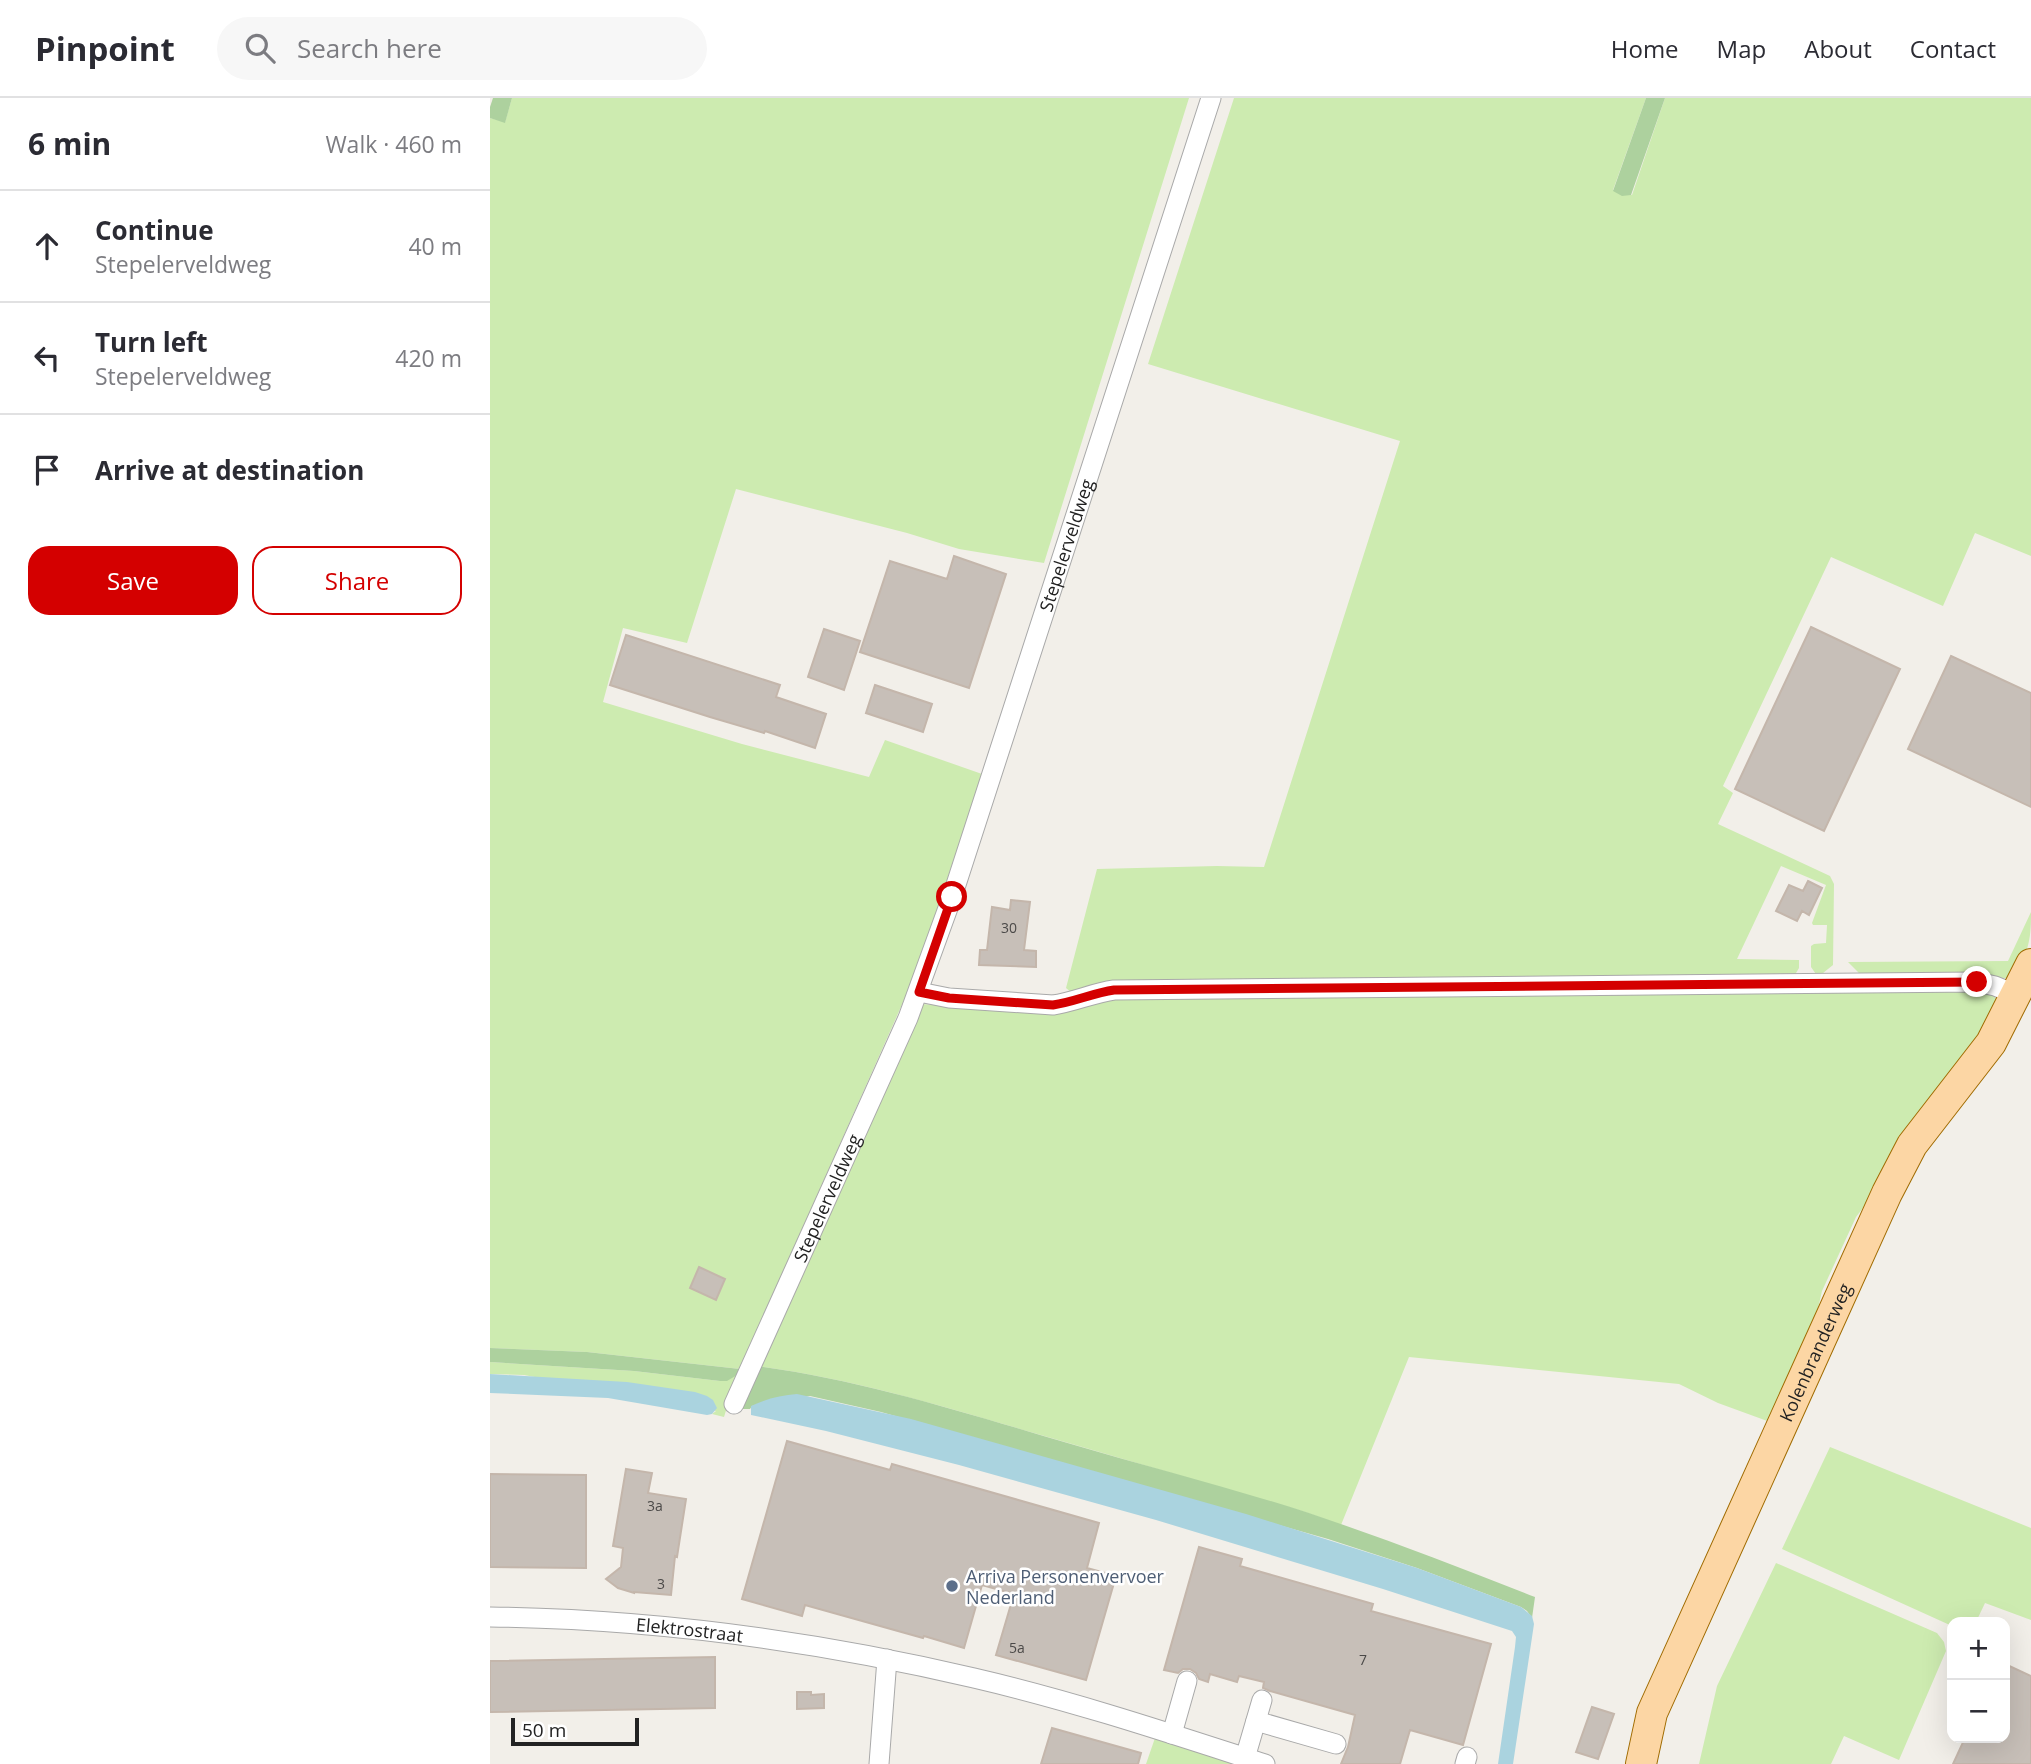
<!DOCTYPE html>
<html lang="en">
<head>
<meta charset="utf-8">
<style>
	body { margin:0; font-family:"Open Sans",sans-serif; background:#f7f7f7; color:#2b2b33 }
	.controls { position:absolute; right:21px; bottom:21px; display:grid; overflow:hidden; border-radius:14px; box-shadow:0 7px 28px #0002 }
	.controls button { width:63px; height:63px; display:grid; place-items:center; padding:0; border:0; border-bottom:2px solid #e1e1e2; background:#fff; color:#2b2b33; font:35px sans-serif }
	.scale { position:absolute; left:21px; bottom:18px; width:128px; box-sizing:border-box; padding-left:7px; border:4px solid #222; border-top:0; font-size:19px; line-height:24px; white-space:nowrap; color:#222; -webkit-text-stroke:5px #fff; paint-order:stroke }
	.stop { position:absolute; width:21px; height:21px; margin:-16px; border:5px solid #d40000; border-radius:50%; background:#fff }
	.stop.end { background:#d40000; border-color:#fff; box-shadow:0 2px 7px #0008 }
	.list { margin:0; padding:0; list-style:none }
	h2 { display:flex; justify-content:space-between; align-items:center; height:91px; margin:0; padding:0 28px; font-size:30px }
	h2 small { font-size:23px; font-weight:400; color:#7c7c81 }
	.list li { display:grid; grid-template-columns:46px 1fr auto; gap:21px; align-items:center; box-sizing:border-box; height:112px; padding:0 28px; border-top:2px solid #e1e1e2 }
	.list b { display:block; font-size:26px; white-space:nowrap }
	.list p { margin:0; font-size:23px; white-space:nowrap; color:#7c7c81 }
	.list em { font-size:23px; font-style:normal; color:#7c7c81 }
	.actions { display:flex; gap:14px; padding:21px 28px }
	.actions a { flex:1; padding:16px 0; border:2px solid #d40000; border-radius:21px; text-align:center; font-size:24px; color:#d40000 }
	.actions .main { background:#d40000; color:#fff }
	.icon { flex:none; width:38px; height:38px; fill:none; stroke:currentColor; stroke-width:2; stroke-linecap:round; stroke-linejoin:round }
	.map { position:relative; flex:none; width:1541px; height:1666px; overflow:hidden }
	header { display:flex; align-items:center; gap:42px; box-sizing:border-box; height:98px; padding:0 35px; background:#fff; border-bottom:2px solid #e1e1e2 }
	header strong { font-size:33px }
	nav { display:flex; gap:38px; margin-inline-start:auto; font-size:24px }
	.search { width:490px; height:63px; background:#f7f7f7; display:flex; align-items:center; gap:18px; box-sizing:border-box; padding:0 24px; border-radius:38px; color:#7c7c81; font-size:26px }
	main { display:flex }
	aside { flex:1; background:#fff }
	.map>svg:first-child { display:block }
	.grass { fill:#cdebb0 }
	.forest { fill:#add19e }
	.water { fill:#aad3df }
	.building { fill:#c7bfb8; stroke:#c4b6ab; stroke-width:2 }
	.lines { fill:none; stroke-linecap:round; stroke-linejoin:round }
	.minor-casing { stroke:#a9a9a9; stroke-width:21 }
	.primary-casing { stroke:#a06b00; stroke-width:32 }
	.minor { stroke:#fff; stroke-width:19 }
	.primary { stroke:#fcd6a4; stroke-width:30 }
	.route { stroke:#d40000; stroke-width:9 }
	.service-dot { fill:#5c6f8a; stroke:#fff; stroke-width:2.5 }
	.labels { text-anchor:middle; dominant-baseline:central; stroke-width:5; stroke-linejoin:round; paint-order:stroke }
	.number-label { font-size:14px; fill:#4b4948 }
	.street-label { font-size:18px; fill:#222; stroke:#fff }
	.service-label { font-size:18px; fill:#4e5e75; stroke:#fff; text-anchor:start }
</style>
</head>
<body>
<header>
<strong>Pinpoint</strong>
<div class="search"><svg class="icon" aria-label="search" viewBox="0 0 24 24"><circle cx="10" cy="10" r="6"/><path d="M15 15l6 6"/></svg>Search here</div>
<nav><a>Home</a><a>Map</a><a>About</a><a>Contact</a></nav>
</header>
<main>
<aside>
<h2>6 min<small>Walk · 460 m</small></h2>
<ul class="list">
<li><svg class="icon" aria-label="ahead" viewBox="0 0 24 24"><path d="M12 20V5M6 11l6-6 6 6"/></svg><div><b>Continue</b><p>Stepelerveldweg</p></div><em>40 m</em></li>
<li><svg class="icon" aria-label="left" viewBox="0 0 24 24"><path d="M17 20v-9H6M10 6l-5 5 5 5"/></svg><div><b>Turn left</b><p>Stepelerveldweg</p></div><em>420 m</em></li>
<li><svg class="icon" aria-label="arrive" viewBox="0 0 24 24"><path d="M6 21V4h12l-3 4 3 4H6"/></svg><div><b>Arrive at destination</b></div></li>
</ul>
<div class="actions"><a class="main">Save</a><a>Share</a></div>
</aside>
<div class="map">
<svg width="1541" height="1666" viewBox="0 0 1541 1666">
	<rect width="100%" height="100%" fill="#f2efe9"/>
	<!-- grass -->
	<path class="grass" d="M 22,0 L 699,0 L 554,465 L 469,451 L 417,435 L 246,391 L 197,545 L 133,530 L 113,604 L 252,646 L 379,679 L 395,642 L 492,676 L 426,875 L 250,1271 L 97,1254 L 0,1250 L 0,20 L 15,24 Z
		M 744,0 L 1156,0 L 1123,92 L 1142,97 L 1175,0 L 1541,0 L 1541,458 L 1485,435 L 1453,508 L 1341,459 L 1233,688 L 1243,695 L 1228,726 L 1340,778 L 1344,786 L 1343,867 L 1328,879 L 1321,869 L 1321,848 L 1324,846 L 1336,845 L 1337,827 L 1323,827 L 1322,825 L 1336,787 L 1291,768 L 1247,861 L 1309,862 L 1309,870 L 1303,880 L 582,895 L 576,890 L 607,771 L 727,768 L 774,769 L 910,343 L 658,266 Z
		M 1541,814 C 1541,843 1539,858 1518,880 L 1373,879 L 1358,864 L 1518,863 Z
		M 1496,892 L 1507,901 L 1508,909 L 1389,1089 L 1366,1119 L 1332,1193 L 1320,1245 L 1280,1324 L 1228,1305 L 1189,1286 L 919,1259 L 851,1427 L 815,1414 C 722,1387 630,1360 537,1333 C 449,1307 359,1280 267,1268 L 430,906 L 549,913 L 611,901 Z
		M 0,1264 L 144,1273 L 230,1283 L 247,1277 L 234,1319 L 222,1316 L 226,1313 L 34,1277 L 0,1276 Z
		M 1340,1349 L 1541,1430 L 1541,1522 L 1495,1505 L 1486,1524 L 1462,1524 L 1462,1528 L 1292,1451 Z
		M 1286,1465 L 1447,1535 L 1454,1544 L 1456,1553 L 1409,1662 L 1354,1638 L 1341,1666 L 1209,1666 L 1227,1588 Z
		M 665,1640 L 755,1666 L 656,1666 Z"/>
	<!-- forest -->
	<path class="forest" d="M 3,0 L 22,0 L 15,25 L 0,20 L 0,9 Z
		M 1156,0 L 1175,0 L 1141,97 L 1132,98 L 1123,93 Z
		M 0,1250 L 97,1254 L 250,1271 L 247,1277 L 237,1283 L 230,1283 L 144,1273 L 0,1264 Z
		M 267,1268 C 374,1282 478,1316 581,1346 C 659,1369 738,1389 816,1414 C 893,1440 969,1469 1045,1499 L 1042,1520 L 1037,1513 L 1031,1509 L 927,1470 L 838,1441 L 391,1314 L 320,1298 L 262,1308 L 260,1311 L 247,1311 Z"/>
	<!-- water -->
	<path class="water" d="M 0,1276 L 137,1284 L 205,1294 L 217,1298 L 223,1302 L 227,1310 L 222,1316 L 217,1317 L 118,1300 L 0,1295 Z
		M 307,1296 L 421,1321 L 756,1416 L 927,1470 L 1031,1509 L 1042,1518 L 1044,1526 L 1023,1666 L 1008,1666 L 1025,1549 L 1026,1539 L 1022,1533 L 893,1491 L 666,1422 L 469,1367 L 336,1333 L 261,1317 L 261,1308 C 276,1301 291,1297 307,1296 Z"/>
	<!-- building -->
	<path class="building" d="M 464,458 L 516,476 L 479,590 L 370,554 L 400,463 L 457,481 Z
		M 1321,529 L 1410,571 L 1334,733 L 1245,691 Z
		M 334,531 L 370,543 L 354,592 L 318,579 Z
		M 136,537 L 290,587 L 286,599 L 336,616 L 325,650 L 275,633 L 274,635 L 220,619 L 120,587 Z
		M 1461,558 L 1541,595 L 1541,709 L 1418,651 Z
		M 385,587 L 442,606 L 433,634 L 376,615 Z
		M 1318,783 L 1332,790 L 1319,817 L 1312,813 L 1307,823 L 1286,813 L 1299,787 L 1313,793 Z
		M 521,802 L 540,804 L 534,852 L 546,853 L 546,869 L 489,867 L 490,852 L 497,852 L 502,809 L 520,812 Z
		M 209,1169 L 235,1181 L 226,1202 L 200,1190 Z
		M 297,1343 L 400,1372 L 402,1366 L 609,1425 L 597,1470 L 626,1478 L 596,1582 L 506,1557 L 524,1496 L 492,1487 L 474,1550 L 434,1538 L 433,1540 L 315,1507 L 312,1518 L 252,1501 Z
		M 136,1371 L 162,1375 L 158,1395 L 196,1401 L 187,1459 L 185,1458 L 181,1497 L 144,1494 L 144,1495 L 128,1490 L 116,1481 L 131,1469 L 133,1450 L 123,1448 Z
		M 0,1376 L 96,1377 L 96,1470 L 0,1469 Z
		M 709,1449 L 752,1461 L 750,1468 L 883,1506 L 881,1513 L 1001,1546 L 973,1647 L 920,1632 L 910,1666 L 851,1666 L 858,1649 L 865,1617 L 780,1593 L 773,1590 L 774,1584 L 749,1578 L 747,1584 L 720,1576 L 718,1584 L 709,1581 L 706,1575 L 700,1571 L 693,1571 L 688,1575 L 674,1572 Z
		M 225,1559 L 225,1610 L 0,1614 L 0,1563 Z
		M 1515,1566 L 1541,1578 L 1541,1666 L 1463,1666 L 1475,1640 L 1515,1640 Z
		M 307,1594 L 321,1594 L 321,1597 L 334,1596 L 334,1610 L 307,1611 Z
		M 1102,1609 L 1124,1616 L 1108,1661 L 1086,1654 Z
		M 562,1630 L 651,1655 L 648,1666 L 551,1666 Z"/>
	<g class="lines">
		<defs>
			<g id="minor">
				<path d="M 429,894 L 459,900 L 563,907 C 584,904 603,895 624,892 L 1487,884 L 1505,888 L 1527,897"/>
				<path id="s1" d="M 244,1306 L 418,920 L 462,799 L 721,0"/>
				<path id="s2" d="M 0,1519 C 163,1521 326,1543 484,1580 C 583,1603 679,1635 775,1666"/>
				<path d="M 766,1623 L 846,1646"/>
				<path d="M 682,1636 L 697,1583"/>
				<path d="M 755,1660 L 772,1602"/>
				<path d="M 389,1666 L 397,1561"/>
				<path d="M 975,1666 L 977,1659"/>
			</g>
			<g id="primary">
				<path id="s3" d="M 1151,1666 L 1162,1615 L 1397,1095 L 1422,1047 L 1501,945 L 1541,866"/>
			</g>
		</defs>
		<!-- minor casing -->
		<use href="#minor" class="minor-casing"/>
		<!-- primary casing -->
		<use href="#primary" class="primary-casing"/>
		<!-- minor -->
		<use href="#minor" class="minor"/>
		<!-- primary -->
		<use href="#primary" class="primary"/>
	</g>
	<g class="lines">
		<!-- route -->
		<path class="route" d="M 462,799 L 429,894 L 459,900 L 563,907 C 584,904 603,895 624,892 L 1487,884"/>
	</g>
	<!-- markers -->
	<circle class="service-dot" cx="462" cy="1488" r="7"/>
	<g class="labels">
		<!-- number labels -->
		<g class="number-label">
			<text x="519" y="829">30</text>
			<text x="165" y="1407">3a</text>
			<text x="171" y="1485">3</text>
			<text x="527" y="1549">5a</text>
			<text x="873" y="1561">7</text>
		</g>
		<!-- street labels -->
		<g class="street-label">
			<text stroke="none"><textPath href="#s1" startOffset="922">Stepelerveldweg</textPath></text>
			<text stroke="none"><textPath href="#s1" startOffset="226">Stepelerveldweg</textPath></text>
			<text stroke="none"><textPath href="#s3" startOffset="448">Kolenbranderweg</textPath></text>
			<text stroke="none"><textPath href="#s2" startOffset="200">Elektrostraat</textPath></text>
		</g>
		<!-- service labels -->
		<g class="service-label">
			<text x="476" y="1478">Arriva Personenvervoer<tspan x="476" dy="21">Nederland</tspan></text>
		</g>
	</g>
</svg>
<div class="controls">
<button>+</button>
<button>−</button>
</div>
<div class="scale">50 m</div>
<div class="stop" style="left:462px;top:799px"></div>
<div class="stop end" style="left:1487px;top:884px"></div>
</div>
</main>
</body>
</html>
